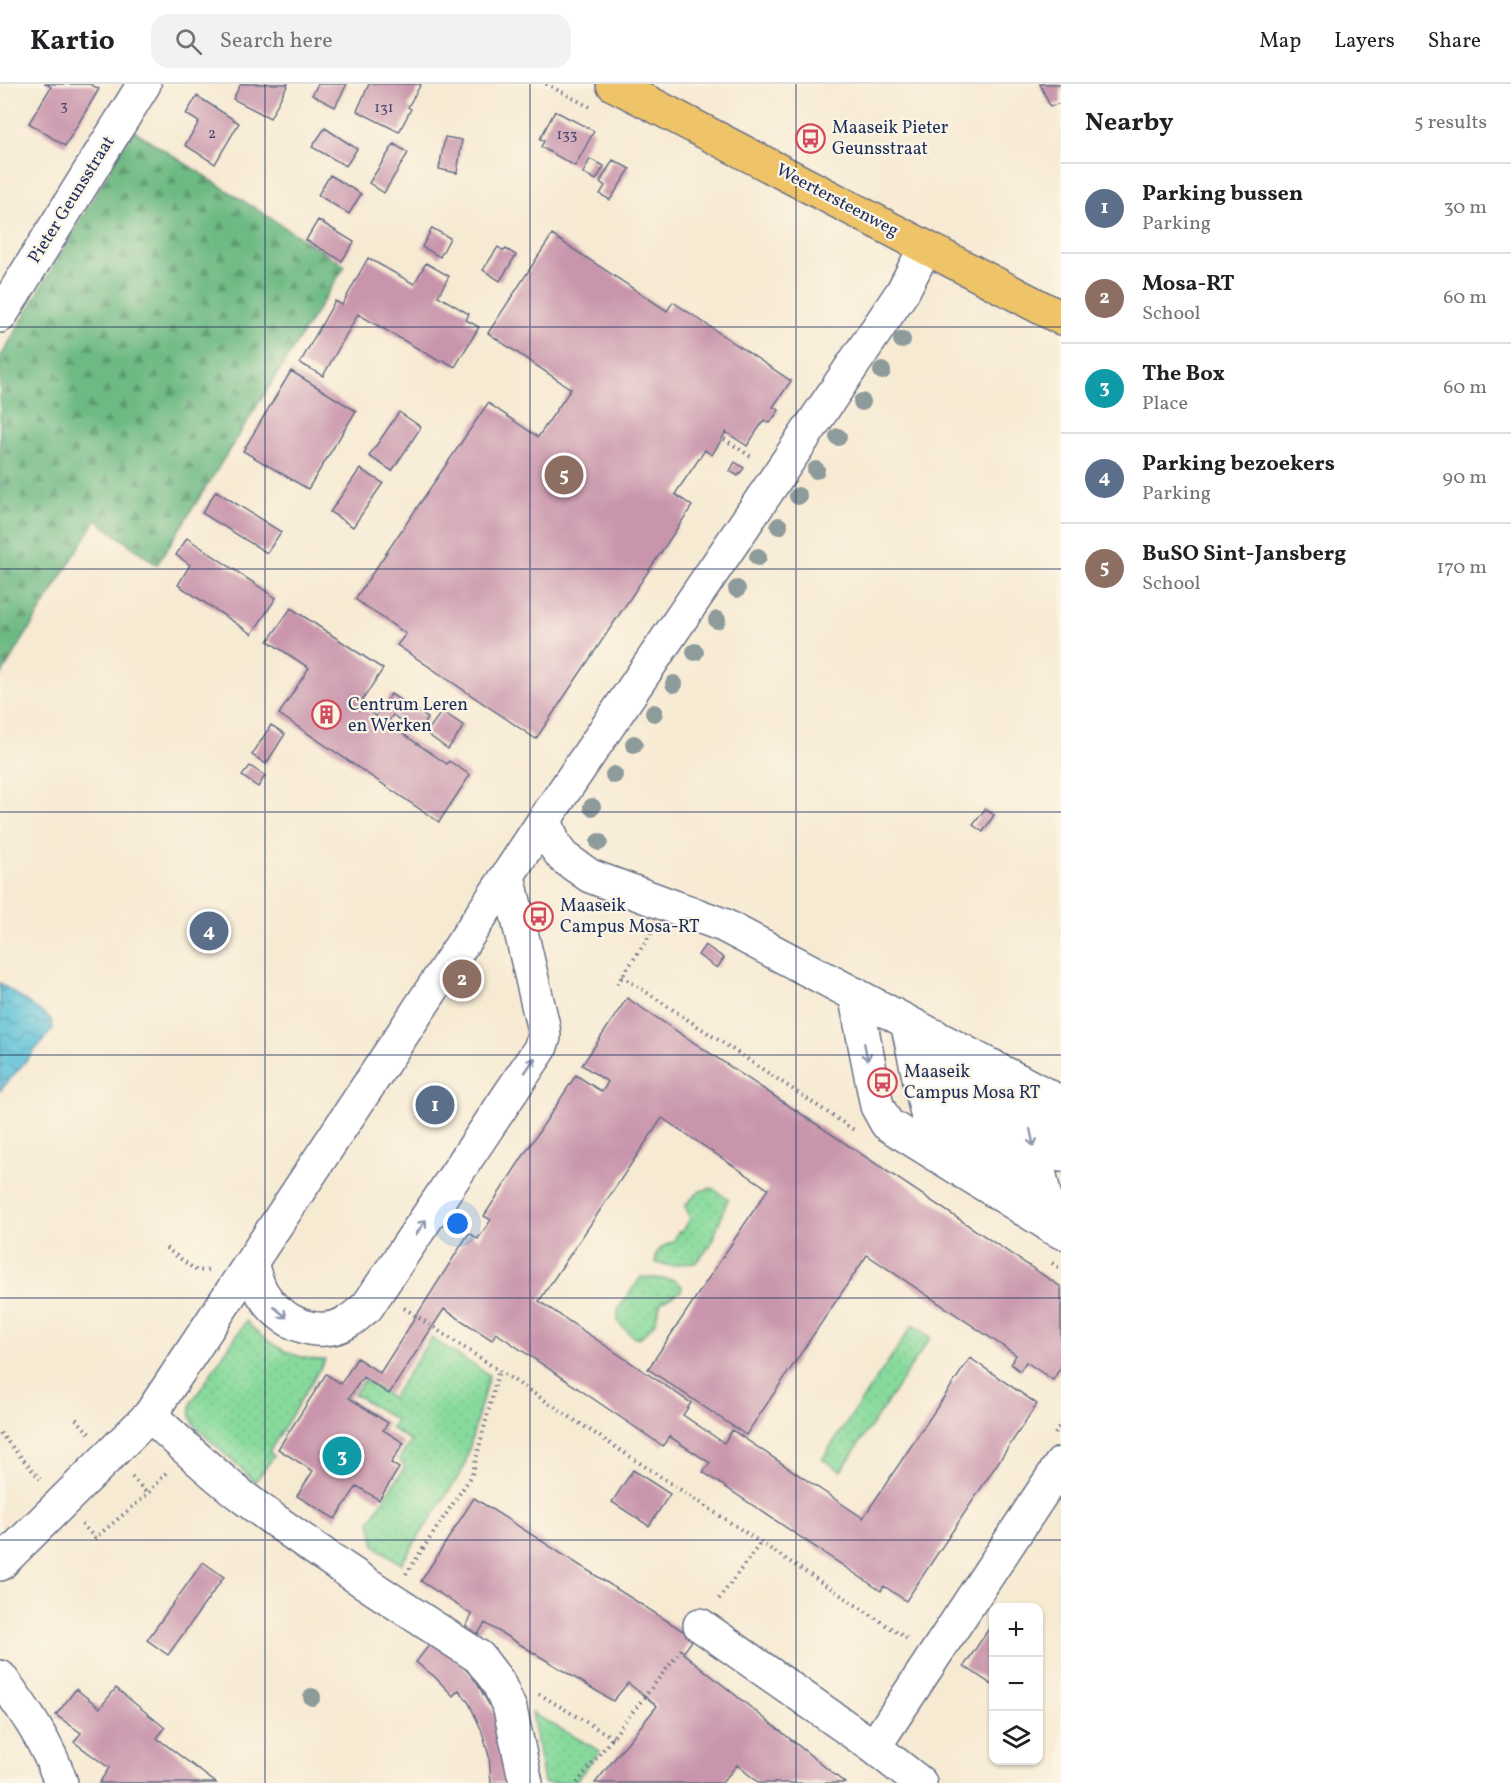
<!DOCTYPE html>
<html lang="en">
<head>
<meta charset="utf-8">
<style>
	body { margin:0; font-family:Vollkorn,serif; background:#f2f2f2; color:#202124 }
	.controls { position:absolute; right:18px; bottom:18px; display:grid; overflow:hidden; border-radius:12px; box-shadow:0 2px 4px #0004 }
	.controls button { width:54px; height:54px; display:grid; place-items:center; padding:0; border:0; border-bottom:2px solid #e0e0e0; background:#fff; color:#202124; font:30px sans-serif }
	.you { position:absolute; left:458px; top:1140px; width:21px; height:21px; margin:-15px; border:4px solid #fff; border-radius:50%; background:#1a73e8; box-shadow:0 0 0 9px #1a73e833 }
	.badge { display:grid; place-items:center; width:39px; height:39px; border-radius:50%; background:#d1495b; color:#fff; font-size:20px; font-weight:700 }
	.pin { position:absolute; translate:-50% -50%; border:3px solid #fff; box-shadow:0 2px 6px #0006 }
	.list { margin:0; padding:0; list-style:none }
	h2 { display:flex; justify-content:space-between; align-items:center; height:78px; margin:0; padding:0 24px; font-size:26px }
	h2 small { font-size:20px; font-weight:400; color:#757577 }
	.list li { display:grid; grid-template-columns:39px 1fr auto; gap:18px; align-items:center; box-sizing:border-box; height:90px; padding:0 24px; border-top:2px solid #e0e0e0 }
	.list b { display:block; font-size:22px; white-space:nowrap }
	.list p { margin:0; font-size:20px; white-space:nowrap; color:#757577 }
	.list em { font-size:20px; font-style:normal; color:#757577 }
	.icon { flex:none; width:33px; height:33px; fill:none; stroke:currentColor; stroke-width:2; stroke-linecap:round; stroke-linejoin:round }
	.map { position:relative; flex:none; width:1061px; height:1699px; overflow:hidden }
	header { display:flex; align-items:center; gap:36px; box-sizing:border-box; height:84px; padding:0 30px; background:#fff; border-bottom:2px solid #e0e0e0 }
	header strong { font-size:28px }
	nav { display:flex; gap:33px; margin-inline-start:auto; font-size:21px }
	.search { width:420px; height:54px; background:#f2f2f2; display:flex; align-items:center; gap:15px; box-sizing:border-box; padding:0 21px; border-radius:18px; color:#757577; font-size:22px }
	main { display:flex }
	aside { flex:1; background:#fff }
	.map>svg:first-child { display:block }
	.green { fill:url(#green-dots); stroke:#52847d; stroke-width:1.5 }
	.forest { fill:url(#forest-firs); stroke:#447471; stroke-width:1.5 }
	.water { fill:url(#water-waves); stroke:#3b789c; stroke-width:1.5 }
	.building { fill:#c995ac }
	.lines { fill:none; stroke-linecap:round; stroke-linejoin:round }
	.minor-casing { stroke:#687087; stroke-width:36 }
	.major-casing { stroke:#687087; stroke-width:36 }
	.path { stroke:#687087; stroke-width:4; stroke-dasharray:1.5 4.5; stroke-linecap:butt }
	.minor { stroke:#fff; stroke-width:33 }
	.major { stroke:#efc469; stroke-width:33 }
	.tree { fill:#8d9b9b }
	.oneway { stroke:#8d97ae }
	.grid { fill:none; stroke:#1b2f5e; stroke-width:1.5; stroke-opacity:0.55 }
	.labels { text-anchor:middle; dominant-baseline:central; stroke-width:4.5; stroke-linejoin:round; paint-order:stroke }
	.number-label { font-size:15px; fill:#464872 }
	.poi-label { font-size:18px; fill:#1b2f5e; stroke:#fcf5e5; text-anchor:start }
	.street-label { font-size:18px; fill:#1b2f5e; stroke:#fcf5e5 }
</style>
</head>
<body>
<header>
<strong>Kartio</strong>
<div class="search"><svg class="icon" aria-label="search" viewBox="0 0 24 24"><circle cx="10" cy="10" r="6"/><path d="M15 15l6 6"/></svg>Search here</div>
<nav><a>Map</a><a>Layers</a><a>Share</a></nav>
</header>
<main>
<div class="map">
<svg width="1061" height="1699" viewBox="0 0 1061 1699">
	<defs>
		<pattern id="green-dots" width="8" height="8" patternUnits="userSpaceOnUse" patternTransform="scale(1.5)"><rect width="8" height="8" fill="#88da9c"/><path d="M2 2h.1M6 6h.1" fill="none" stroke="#75bb89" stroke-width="1.8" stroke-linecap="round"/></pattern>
		<pattern id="forest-firs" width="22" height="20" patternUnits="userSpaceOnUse" patternTransform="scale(1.5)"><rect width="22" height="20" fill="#6eba84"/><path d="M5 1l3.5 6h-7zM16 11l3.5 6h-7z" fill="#5a986f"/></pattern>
		<pattern id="water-waves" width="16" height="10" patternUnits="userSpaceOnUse" patternTransform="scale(1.5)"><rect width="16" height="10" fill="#5bc1d9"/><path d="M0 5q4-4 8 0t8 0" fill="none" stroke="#4a9db3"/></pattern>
	</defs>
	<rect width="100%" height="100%" fill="#fcf5e5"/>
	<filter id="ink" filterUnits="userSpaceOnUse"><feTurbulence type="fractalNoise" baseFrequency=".0167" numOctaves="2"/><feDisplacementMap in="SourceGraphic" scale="12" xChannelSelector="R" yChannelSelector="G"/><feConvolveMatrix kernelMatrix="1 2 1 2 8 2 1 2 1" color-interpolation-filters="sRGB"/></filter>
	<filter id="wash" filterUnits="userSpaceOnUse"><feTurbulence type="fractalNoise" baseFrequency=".008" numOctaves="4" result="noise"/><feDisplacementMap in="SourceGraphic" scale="24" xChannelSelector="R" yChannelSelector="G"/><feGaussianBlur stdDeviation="1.35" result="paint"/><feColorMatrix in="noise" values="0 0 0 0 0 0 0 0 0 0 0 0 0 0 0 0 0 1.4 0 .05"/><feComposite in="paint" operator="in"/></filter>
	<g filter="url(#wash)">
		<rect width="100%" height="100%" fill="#f7ead3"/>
		<!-- green -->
		<path class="green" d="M 712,1104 L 728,1115 L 710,1162 L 695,1179 L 685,1179 L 672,1182 L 656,1179 C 653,1166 665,1161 674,1157 L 678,1148 L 683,1147 L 690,1135 L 685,1121 L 700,1107 Z
			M 641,1193 L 674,1196 L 682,1202 L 681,1207 L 661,1218 L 654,1240 L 641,1253 L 634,1254 L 618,1238 L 618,1225 Z
			M 246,1237 C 267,1260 293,1276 325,1276 L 269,1368 L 274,1372 L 255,1398 L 196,1343 C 190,1334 189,1328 192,1318 Z
			M 913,1241 L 931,1253 L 841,1387 L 822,1375 Z
			M 431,1254 L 489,1291 L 464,1384 L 401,1480 L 375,1462 L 370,1437 L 405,1383 L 399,1375 L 411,1357 L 391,1344 L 396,1336 L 354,1310 L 364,1296 L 392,1314 Z
			M 532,1629 L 600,1667 L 574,1699 L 544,1699 Z"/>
		<!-- forest -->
		<path class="forest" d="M 133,46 L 345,182 L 157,481 L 96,436 L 0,593 L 0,274 Z"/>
		<!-- water -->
		<path class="water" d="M 0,899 L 51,935 L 53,945 L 0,1007 Z"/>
		<g id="blocks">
			<!-- building -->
			<path class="building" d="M 46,0 L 90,0 L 99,5 L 65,62 L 29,39 L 51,3 Z
				M 241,0 L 288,0 L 270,34 L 233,15 Z
				M 318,0 L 347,0 L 335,23 L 312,11 Z
				M 369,0 L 421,0 L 408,23 L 411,25 L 399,48 L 357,27 Z
				M 1040,0 L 1061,0 L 1061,19 L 1050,22 Z
				M 197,12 L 239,39 L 215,80 L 185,61 L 199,38 L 186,30 Z
				M 555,27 L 594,47 L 575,82 L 541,63 L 544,57 L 540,55 Z
				M 325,44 L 357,65 L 346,82 L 312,63 Z
				M 445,53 L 462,56 L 457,89 L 439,85 Z
				M 394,60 L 408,69 L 384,109 L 369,99 Z
				M 590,75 L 604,82 L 596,96 L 583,89 Z
				M 613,76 L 630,85 L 610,116 L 600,110 L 605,102 L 600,98 Z
				M 330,91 L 361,110 L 349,130 L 318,111 Z
				M 318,136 L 354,158 L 342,177 L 306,156 Z
				M 432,144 L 450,154 L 440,173 L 422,163 Z
				M 552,151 L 667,227 L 673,218 L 791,297 L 773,323 L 779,326 L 770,339 L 764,336 L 747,362 L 726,348 L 712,371 L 705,366 L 675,410 L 692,422 L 536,655 L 397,561 L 406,550 L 355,515 L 488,319 L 538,353 L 571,305 L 488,249 Z
				M 498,163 L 504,167 L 506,165 L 516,171 L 500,197 L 483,186 Z
				M 368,174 L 414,200 L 426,179 L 449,192 L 438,212 L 469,230 L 466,236 L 479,243 L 455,283 L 443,276 L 441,278 L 358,230 L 323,292 L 300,279 L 335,217 L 342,221 Z
				M 291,287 L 356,327 L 308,405 L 243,367 Z
				M 399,328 L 421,343 L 392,387 L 369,372 Z
				M 735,378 L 744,384 L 738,392 L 730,387 Z
				M 360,385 L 383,399 L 353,443 L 330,428 Z
				M 216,407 L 281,448 L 267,469 L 202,429 Z
				M 187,454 L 276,514 L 252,550 L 178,501 L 190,481 L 176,471 Z
				M 291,524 L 383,585 L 359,621 L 376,632 L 391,610 L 428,634 L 418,648 L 393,631 L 387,639 L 447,680 L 449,677 L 470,691 L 439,738 L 279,630 L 309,584 L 268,557 Z
				M 442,627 L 464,642 L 448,665 L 426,649 Z
				M 271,641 L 285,650 L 266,680 L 252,671 Z
				M 250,682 L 265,692 L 258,703 L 242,692 Z
				M 985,725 L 994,731 L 983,748 L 973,741 Z
				M 705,861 L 724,874 L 717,884 L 698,871 Z
				M 627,914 L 1061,1203 L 1061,1283 L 1053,1296 L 1026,1278 L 1020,1287 L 1011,1280 L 1016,1271 L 867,1171 L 746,1351 L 648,1285 L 768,1105 L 662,1034 L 539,1217 L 691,1319 L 683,1331 L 724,1359 L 732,1346 L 863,1434 L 970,1274 L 1037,1320 L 906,1517 L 884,1502 L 881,1507 L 703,1388 L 710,1379 L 669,1352 L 663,1362 L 496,1249 L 492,1256 L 444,1225 L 389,1310 L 363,1293 L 349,1314 L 388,1339 L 383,1346 L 404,1359 L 391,1379 L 399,1384 L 379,1416 L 357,1402 L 335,1435 L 297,1412 L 313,1387 L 278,1365 L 326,1290 L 341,1300 L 357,1274 L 380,1289 L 469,1149 L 478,1155 L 491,1136 L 484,1132 L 576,991 L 602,1008 L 608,998 L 582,981 Z
				M 633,1386 L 670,1410 L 649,1442 L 612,1418 Z
				M 474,1414 L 694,1554 L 683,1569 L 845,1699 L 759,1699 L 737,1681 L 722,1699 L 595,1699 L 657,1622 L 628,1599 L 613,1617 L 485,1539 L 478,1550 L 466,1542 L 472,1531 L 421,1497 Z
				M 203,1478 L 224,1493 L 168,1571 L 147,1556 Z
				M 994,1537 L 994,1602 L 964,1582 Z
				M 433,1556 L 458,1577 L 474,1594 L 496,1633 L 510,1699 L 491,1699 L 489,1672 L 481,1645 L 469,1619 L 459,1606 L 453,1612 L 435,1593 L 416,1578 Z
				M 116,1604 L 165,1644 L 157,1654 L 216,1699 L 99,1699 L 109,1684 L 74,1658 L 81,1649 L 56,1631 L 76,1605 L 100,1624 Z"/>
		</g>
	</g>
	<g filter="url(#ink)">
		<use href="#blocks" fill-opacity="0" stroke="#687087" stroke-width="1.5"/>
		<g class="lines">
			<defs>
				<path id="minor" d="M 0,232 L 144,0
					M 545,735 L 554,761 L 563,773 L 590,792 L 723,841 L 1061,1019
					M 855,910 L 877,1022 L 887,1040 L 1061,1148
					M 907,938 L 936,1071
					M 935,952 L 965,1089
					M 963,967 L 994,1106
					M 992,982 L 1023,1125
					M 1020,997 L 1051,1143
					M 1048,1012 L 1061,1071
					M 251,1179 C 254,1189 257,1200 262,1209 C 280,1238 318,1257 349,1237 C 356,1233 361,1227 367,1223 L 540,965 L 544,953 L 543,942 L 508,792
					M 150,1331 C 181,1360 213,1390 247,1416 C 322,1472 401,1522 479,1573 L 498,1598 L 510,1625 L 526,1699
					M 0,1480 L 150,1331 L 545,735 L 903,207 L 925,164
					M 700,1541 L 874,1663 L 920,1699
					M 0,1593 C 25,1626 48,1660 61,1699
					M 874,1663 L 1061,1380"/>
				<path id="major" d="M 613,0 L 1061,234"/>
			</defs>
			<!-- minor casing -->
			<use href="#minor" class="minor-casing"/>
			<!-- major casing -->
			<use href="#major" class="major-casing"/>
			<!-- path -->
			<path class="path" d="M 546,0 L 590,23
				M 724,355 L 753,374
				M 622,892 L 854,1046
				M 617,900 L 652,848
				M 166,1164 L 197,1187 L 208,1186
				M 1052,1179 L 1061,1185
				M 404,1224 L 909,1556
				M 76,1335 L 89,1349
				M 0,1349 L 40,1395
				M 1055,1350 L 1061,1340
				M 132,1393 L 148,1410
				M 82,1440 L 95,1454 L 148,1410 L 166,1389
				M 406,1490 L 472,1391 L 499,1286
				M 719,1515 L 761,1458
				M 539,1610 L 613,1654
				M 577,1699 L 682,1565"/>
			<!-- minor -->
			<use href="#minor" class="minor"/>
			<!-- major -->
			<use href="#major" class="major"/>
		</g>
		<!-- trees -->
		<g class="tree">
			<circle cx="902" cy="256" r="9"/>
			<circle cx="882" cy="287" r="9"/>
			<circle cx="862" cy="318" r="9"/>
			<circle cx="838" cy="353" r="9"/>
			<circle cx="816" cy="386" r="9"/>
			<circle cx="798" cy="412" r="9"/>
			<circle cx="779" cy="442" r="9"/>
			<circle cx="758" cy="473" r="9"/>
			<circle cx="737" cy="505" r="9"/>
			<circle cx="717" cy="536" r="9"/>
			<circle cx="695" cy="568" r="9"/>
			<circle cx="674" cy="600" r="9"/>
			<circle cx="654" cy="629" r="9"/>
			<circle cx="634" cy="660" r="9"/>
			<circle cx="614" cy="691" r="9"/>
			<circle cx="592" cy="723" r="9"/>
			<circle cx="599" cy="758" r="9"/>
			<circle cx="312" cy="1613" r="9"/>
		</g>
		<!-- one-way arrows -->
		<defs><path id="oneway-shaft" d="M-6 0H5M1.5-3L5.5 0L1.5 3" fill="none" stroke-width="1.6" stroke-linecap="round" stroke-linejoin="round" transform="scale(1.5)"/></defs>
		<g class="oneway">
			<use href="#oneway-shaft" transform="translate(866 968) rotate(79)"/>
			<use href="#oneway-shaft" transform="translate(530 981) rotate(-56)"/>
			<use href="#oneway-shaft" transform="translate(1032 1054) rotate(78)"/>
			<use href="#oneway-shaft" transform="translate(421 1143) rotate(-56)"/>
			<use href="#oneway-shaft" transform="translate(280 1228) rotate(40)"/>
		</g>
	</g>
	<!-- grid -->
	<path class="grid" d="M 265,0 L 265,1699M 530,0 L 530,1699M 796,0 L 796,1699M 0,243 L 1061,243M 0,485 L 1061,485M 0,728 L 1061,728M 0,971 L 1061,971M 0,1214 L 1061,1214M 0,1456 L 1061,1456"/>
	<!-- icons -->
	<defs>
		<symbol id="bus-ring" viewBox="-11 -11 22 22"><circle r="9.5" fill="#fcf5e5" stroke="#d1495b" stroke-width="1.5"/><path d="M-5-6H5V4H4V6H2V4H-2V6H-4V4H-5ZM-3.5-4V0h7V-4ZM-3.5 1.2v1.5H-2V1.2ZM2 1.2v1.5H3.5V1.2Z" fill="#d1495b"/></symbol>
		<symbol id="building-ring" viewBox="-11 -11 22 22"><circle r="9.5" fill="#fcf5e5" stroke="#d1495b" stroke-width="1.5"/><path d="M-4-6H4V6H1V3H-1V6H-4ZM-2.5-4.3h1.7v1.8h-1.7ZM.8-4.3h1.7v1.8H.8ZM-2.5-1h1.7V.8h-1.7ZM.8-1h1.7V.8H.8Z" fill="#d1495b"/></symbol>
	</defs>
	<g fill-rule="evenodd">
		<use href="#bus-ring" x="794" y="38" width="33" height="33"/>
		<use href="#building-ring" x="310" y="614" width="33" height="33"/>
		<use href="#bus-ring" x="522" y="816" width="33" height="33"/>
		<use href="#bus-ring" x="866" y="982" width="33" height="33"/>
	</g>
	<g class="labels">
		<!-- number labels -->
		<g class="number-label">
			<text x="64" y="22">3</text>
			<text x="384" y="24">131</text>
			<text x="212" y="50">2</text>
			<text x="567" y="51">133</text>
		</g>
		<!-- poi labels -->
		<g class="poi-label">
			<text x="832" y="44">Maaseik Pieter<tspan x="832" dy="21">Geunsstraat</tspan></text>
			<text x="348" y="621">Centrum Leren<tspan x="348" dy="21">en Werken</tspan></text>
			<text x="560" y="822">Maaseik<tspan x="560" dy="21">Campus Mosa-RT</tspan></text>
			<text x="904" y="988">Maaseik<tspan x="904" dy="21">Campus Mosa RT</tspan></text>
		</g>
		<!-- street labels -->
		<g class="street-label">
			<text transform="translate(72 116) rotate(-58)">Pieter Geunsstraat</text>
			<text transform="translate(837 117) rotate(28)">Weertersteenweg</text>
		</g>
	</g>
</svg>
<div class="controls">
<button>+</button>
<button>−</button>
<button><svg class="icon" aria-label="layers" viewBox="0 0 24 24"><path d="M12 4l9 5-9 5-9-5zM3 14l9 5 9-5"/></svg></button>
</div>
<div class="you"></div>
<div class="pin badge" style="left:435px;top:1021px;background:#5c6f8a">1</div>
<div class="pin badge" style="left:462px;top:895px;background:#8d6e63">2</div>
<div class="pin badge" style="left:342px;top:1372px;background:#0f9aa8">3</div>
<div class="pin badge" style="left:209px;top:847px;background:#5c6f8a">4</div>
<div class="pin badge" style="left:564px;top:391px;background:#8d6e63">5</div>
</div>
<aside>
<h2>Nearby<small>5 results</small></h2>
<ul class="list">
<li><span class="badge" style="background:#5c6f8a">1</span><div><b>Parking bussen</b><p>Parking</p></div><em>30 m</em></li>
<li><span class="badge" style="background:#8d6e63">2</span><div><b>Mosa-RT</b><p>School</p></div><em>60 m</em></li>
<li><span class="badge" style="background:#0f9aa8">3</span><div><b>The Box</b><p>Place</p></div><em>60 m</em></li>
<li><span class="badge" style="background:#5c6f8a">4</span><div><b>Parking bezoekers</b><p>Parking</p></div><em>90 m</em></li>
<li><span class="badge" style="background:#8d6e63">5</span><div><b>BuSO Sint-Jansberg</b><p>School</p></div><em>170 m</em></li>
</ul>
</aside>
</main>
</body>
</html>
